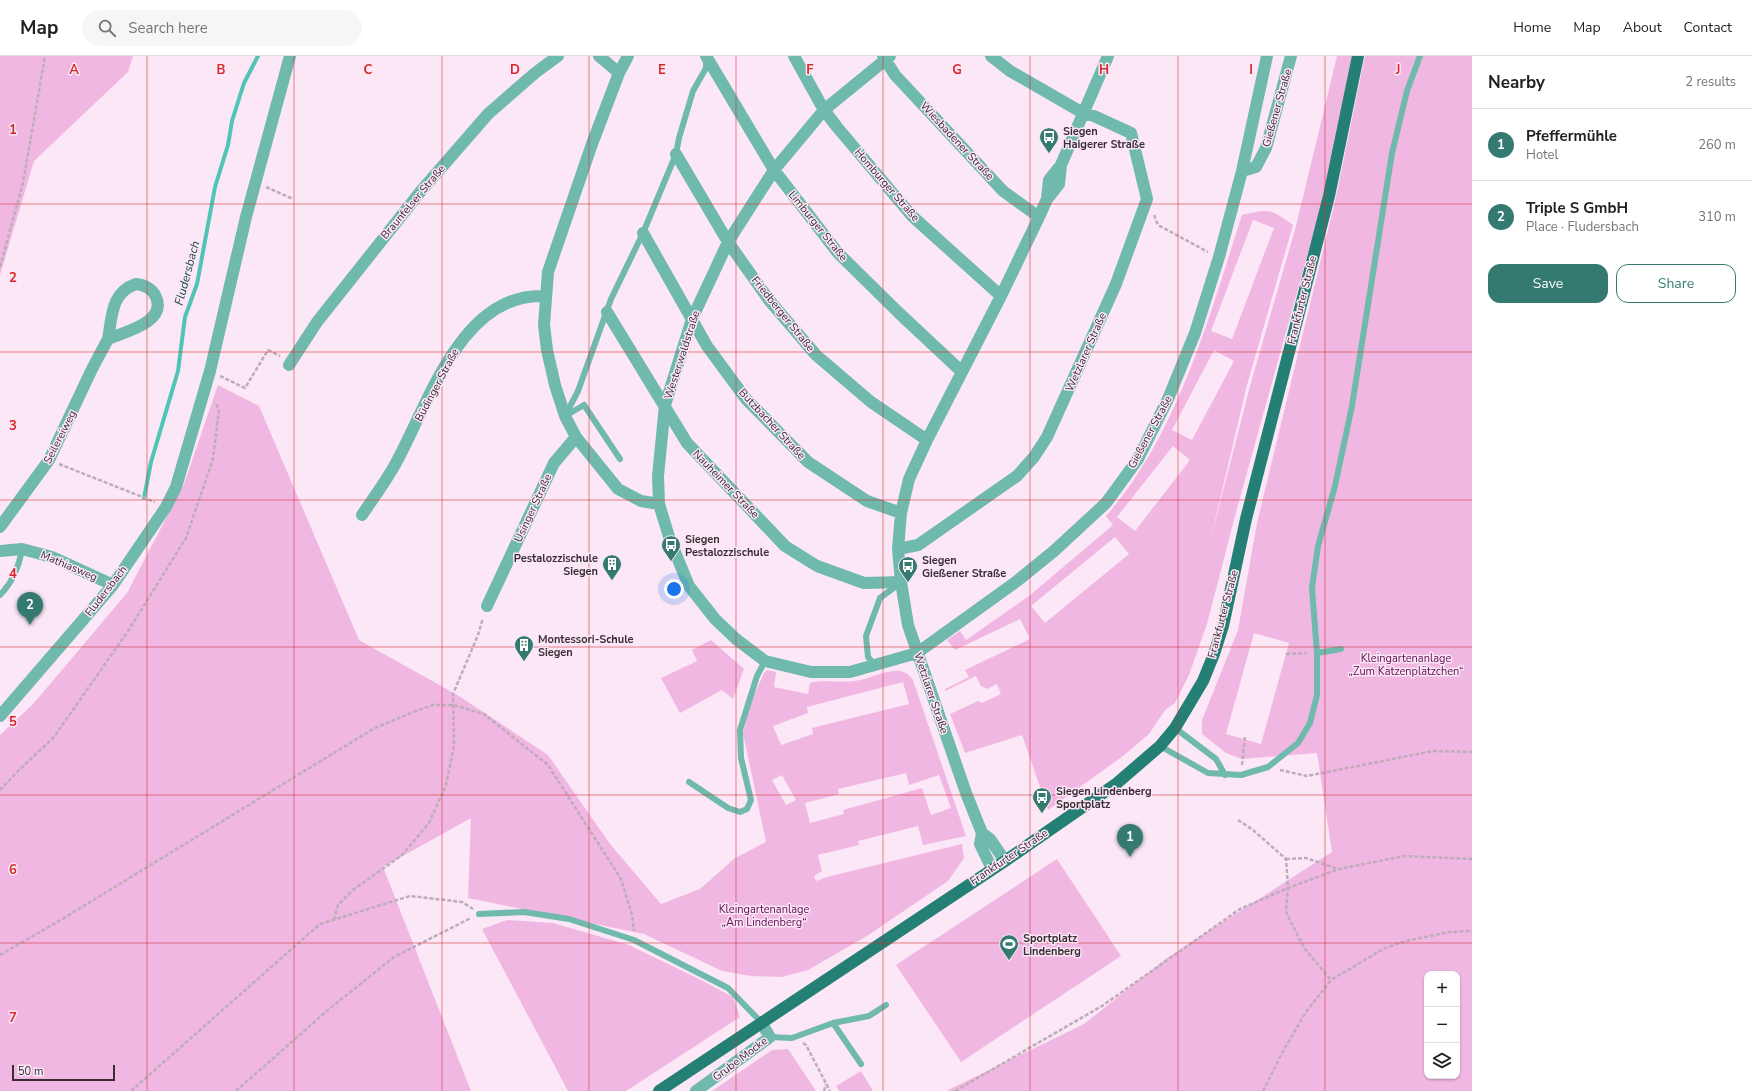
<!DOCTYPE html>
<html lang="en">
<head>
<meta charset="utf-8">
<style>
	body { margin:0; font-family:"Nunito Sans",sans-serif; background:#f6f6f6; color:#202124 }
	.controls { position:absolute; right:12px; bottom:12px; display:grid; overflow:hidden; border-radius:8px; box-shadow:0 1px 3px #0004 }
	.controls button { width:36px; height:36px; display:grid; place-items:center; padding:0; border:0; border-bottom:1px solid #e0e0e0; background:#fff; color:#202124; font:20px sans-serif }
	.scale { position:absolute; left:12px; bottom:10px; width:103px; box-sizing:border-box; padding-left:4px; border:2px solid #392d36; border-top:0; font-size:11px; line-height:14px; white-space:nowrap; color:#392d36; -webkit-text-stroke:3px #fbe7f6; paint-order:stroke }
	.you { position:absolute; left:674px; top:533px; width:14px; height:14px; margin:-10px; border:3px solid #fff; border-radius:50%; background:#1a73e8; box-shadow:0 0 0 6px #1a73e833 }
	.badge { display:grid; place-items:center; width:26px; height:26px; border-radius:50%; background:#347a70; color:#fff; font-size:13px; font-weight:700 }
	.pin { position:absolute; translate:-50% -33px; filter:drop-shadow(0 1px 2px #0008) }
	.pin::after { content:''; position:absolute; top:21px; width:14px; height:12px; background:inherit; clip-path:polygon(0 0,100% 0,50% 100%) }
	.list { margin:0; padding:0; list-style:none }
	h2 { display:flex; justify-content:space-between; align-items:center; height:52px; margin:0; padding:0 16px; font-size:17px }
	h2 small { font-size:13px; font-weight:400; color:#757577 }
	.list li { display:grid; grid-template-columns:26px 1fr auto; gap:12px; align-items:center; box-sizing:border-box; height:72px; padding:0 16px; border-top:1px solid #e0e0e0 }
	.list b { display:block; font-size:15px; white-space:nowrap }
	.list p { margin:0; font-size:13px; white-space:nowrap; color:#757577 }
	.list em { font-size:13px; font-style:normal; color:#757577 }
	.actions { display:flex; gap:8px; padding:12px 16px }
	.actions a { flex:1; padding:9px 0; border:1px solid #347a70; border-radius:12px; text-align:center; font-size:14px; color:#347a70 }
	.actions .main { background:#347a70; color:#fff }
	.icon { flex:none; width:22px; height:22px; fill:none; stroke:currentColor; stroke-width:2; stroke-linecap:round; stroke-linejoin:round }
	.map { position:relative; flex:none; width:1472px; height:1035px; overflow:hidden }
	header { display:flex; align-items:center; gap:24px; box-sizing:border-box; height:56px; padding:0 20px; background:#fff; border-bottom:1px solid #e0e0e0 }
	header strong { font-size:19px }
	nav { display:flex; gap:22px; margin-inline-start:auto; font-size:14px }
	.search { width:280px; height:36px; background:#f6f6f6; display:flex; align-items:center; gap:10px; box-sizing:border-box; padding:0 14px; border-radius:22px; color:#757577; font-size:15px }
	main { display:flex }
	aside { flex:1; background:#fff }
	.map>svg:first-child { display:block }
	.green { fill:#f1b7e3; fill-rule:evenodd }
	.lines { fill:none; stroke-linecap:round; stroke-linejoin:round }
	.stream { stroke:#50c5b5; stroke-width:4 }
	.path { stroke:#beacba; stroke-width:2.5; stroke-dasharray:4 2; stroke-linecap:butt }
	.lane { stroke:#70b9ad; stroke-width:6 }
	.street { stroke:#70b9ad; stroke-width:12 }
	.primary { stroke:#248074; stroke-width:12 }
	.grid { fill:none; stroke:#d62828; stroke-width:1; stroke-opacity:0.55 }
	.labels { text-anchor:middle; dominant-baseline:central; stroke-width:3; stroke-linejoin:round; paint-order:stroke }
	.street-label { font-size:11px; fill:#392d36; stroke:#fbe7f6 }
	.poi-label { font-size:11px; font-weight:bold; fill:#392d36; stroke:#fbe7f6; text-anchor:start }
	.park-label { font-size:11px; fill:#600e55; stroke:#fbe7f6 }
	.water-label { font-size:12px; font-style:italic; fill:#144741; stroke:#fbe7f6 }
	.grid-label { font-size:13px; text-anchor:middle; font-weight:bold; fill:#d62828; stroke:#fbe7f6; stroke-width:3; stroke-linejoin:round; paint-order:stroke }
</style>
</head>
<body>
<header>
<strong>Map</strong>
<div class="search"><svg class="icon" aria-label="search" viewBox="0 0 24 24"><circle cx="10" cy="10" r="6"/><path d="M15 15l6 6"/></svg>Search here</div>
<nav><a>Home</a><a>Map</a><a>About</a><a>Contact</a></nav>
</header>
<main>
<div class="map">
<svg width="1472" height="1035" viewBox="0 0 1472 1035">
	<rect width="100%" height="100%" fill="#fbe7f6"/>
	<!-- green -->
	<path class="green" d="M 0,0 L 133,0 L 128,16 L 34,105 L 0,219 Z
		M 1337,0 L 1354,0 L 1324,139 L 1235,460 L 1207,568 L 1189,619 L 1175,647 L 1165,654 L 1149,678 L 1123,700 L 1048,754 L 1022,679 L 965,697 L 950,658 L 978,645 L 982,647 L 1001,638 L 997,628 L 987,633 L 981,630 L 976,620 L 945,635 L 945,633 L 969,621 L 965,614 L 1030,583 L 1020,563 L 955,594 L 947,584 L 960,575 L 966,584 L 1029,540 L 1113,469 L 1106,460 C 1178,378 1209,261 1242,159 C 1270,153 1269,152 1293,169 L 1247,329 L 1210,486 L 1250,330 L 1296,170 ZM 1253,164 L 1274,172 L 1232,283 L 1211,275 ZM 1214,294 L 1234,305 L 1192,384 L 1172,374 ZM 1173,390 L 1190,404 L 1135,475 L 1117,461 ZM 1115,481 L 1129,498 L 1045,567 L 1031,550 Z
		M 1365,0 L 1472,0 L 1472,1035 L 946,1035 L 1084,968 L 1167,902 L 1332,796 L 1317,697 L 1242,703 L 1226,697 L 1202,678 L 1202,664 L 1238,574 L 1257,467 L 1336,141 ZM 1254,577 L 1289,587 L 1261,688 L 1226,678 ZM 1427,918 L 1457,918 L 1457,1020 L 1427,1020 Z
		M 218,329 L 259,350 L 359,584 L 459,640 L 548,699 L 610,788 L 661,848 L 700,833 L 735,802 L 766,786 L 743,677 L 751,646 L 764,617 L 767,614 L 776,616 L 774,631 L 808,638 L 810,627 C 819,623 842,627 854,625 C 868,624 887,613 900,615 C 906,616 909,619 913,624 L 966,780 L 923,789 L 918,770 L 858,785 L 859,789 L 818,799 L 822,815 L 814,820 L 816,825 L 827,821 L 962,788 L 964,802 L 948,825 L 867,880 L 808,914 L 782,921 L 751,920 L 722,915 L 644,878 L 468,842 L 471,762 L 383,811 L 471,1035 L 0,1035 L 0,679 L 34,647 L 127,537 L 184,428 ZM 903,626 L 909,648 L 812,672 L 813,678 L 781,689 L 773,670 L 808,657 L 807,651 ZM 906,717 L 909,729 L 939,719 L 951,752 L 931,759 L 922,732 L 843,754 L 844,758 L 810,767 L 805,747 L 839,738 L 838,733 ZM 782,719 L 796,744 L 786,749 L 772,724 Z
		M 711,584 L 744,613 L 733,643 L 722,634 L 680,657 L 661,622 L 697,605 L 692,594 Z
		M 1057,803 L 1121,900 L 961,1006 L 896,909 Z
		M 507,864 L 553,867 L 629,889 L 701,924 L 733,941 L 740,961 L 626,1035 L 568,1035 L 482,873 Z
		M 788,993 L 816,1035 L 712,1035 L 772,994 Z
		M 861,1015 L 873,1035 L 839,1035 L 836,1030 Z"/>
	<g class="lines">
		<!-- stream -->
		<path class="stream" d="M 144,442 L 151,406 L 178,315 L 185,261 L 197,228 L 215,131 L 228,89 L 232,65 L 244,27 L 258,0"/>
		<!-- path -->
		<path class="path" d="M 266,131 L 293,143
			M 1154,159 L 1158,169 L 1208,196
			M 0,211 L 23,127 L 45,0
			M 220,320 L 245,332 L 268,294 L 280,300
			M 59,408 L 155,446
			M 1286,598 L 1307,597
			M 1242,709 L 1245,680
			M 1280,714 L 1307,720 L 1433,695 L 1472,696
			M 0,734 L 19,714 L 54,681 L 128,575 L 186,482 L 213,403 L 219,354 L 215,346
			M 1238,764 L 1253,774 L 1286,803 L 1288,832 L 1286,856 L 1304,892 L 1331,924
			M 1286,803 L 1306,802 L 1338,813
			M 334,864 L 338,849 L 353,834 L 402,799 L 429,767 L 446,729 L 454,690 L 453,638 L 478,579 L 483,562
			M 0,899 L 59,865 L 373,673 L 413,656 L 433,649 L 453,649 L 484,658 L 548,709 L 621,823 L 632,859 L 634,875
			M 803,987 L 806,989 L 830,1035
			M 131,1035 L 320,868 L 410,840 L 462,846 L 473,853
			M 236,1035 L 328,954 L 394,901 L 471,862
			M 824,1035 L 826,1028
			M 955,1035 L 1102,950 L 1240,853 L 1288,832 L 1339,813 L 1404,800 L 1472,803
			M 1263,1035 L 1283,995 L 1306,956 L 1331,924 L 1385,892 L 1406,885 L 1449,876 L 1472,875"/>
		<!-- lane -->
		<path class="lane" d="M 620,403 L 584,349 L 565,360 L 578,335 L 611,243 L 643,177 L 676,98 L 679,82 L 693,35 L 706,12 L 706,4
			M 0,539 C 13,526 19,511 22,493
			M 1317,597 L 1341,593
			M 874,608 L 868,601 L 866,580 L 880,542 L 899,528
			M 1175,672 L 1216,703 L 1225,719
			M 1160,690 L 1208,717 L 1241,719 L 1268,711 L 1298,687 L 1310,667 L 1317,639 L 1317,597 L 1312,532 L 1318,490 L 1335,430 L 1352,350 L 1392,97 L 1407,35 L 1420,0
			M 689,726 L 728,752 L 740,756 L 747,753 L 751,744 L 741,702 L 740,674 L 757,620 L 765,605
			M 479,858 L 524,856 L 569,863 L 634,884 L 728,932 L 761,966
			M 833,967 L 861,1008
			M 770,981 L 792,982 L 833,967 L 869,960 L 886,949"/>
		<!-- street -->
		<path class="street" d="M 599,0 L 619,17 L 628,0
			M 706,0 L 774,114 L 838,197 L 899,257 L 962,316
			M 794,0 L 824,54 L 837,71 L 912,160 L 1001,240
			M 883,0 L 895,19 L 1003,135 L 1039,161
			M 890,0 L 824,54 L 774,114 L 728,186 L 692,263 L 665,349 L 658,420 L 659,448 L 670,484 L 689,530 L 715,563 L 736,583 L 765,605 L 811,616 L 850,616 L 917,597 L 1017,525 L 1054,495 L 1106,447 L 1138,403 L 1168,343 L 1195,277 L 1219,201 L 1242,115 L 1267,0
			M 619,17 L 592,88 L 548,216 L 544,269 L 547,294 L 555,329 L 565,360 L 576,381 L 618,433 L 641,445 L 659,448
			M 676,98 L 728,186 L 769,244 L 816,299 L 871,346 L 927,384
			M 1242,115 L 1256,111 L 1266,92 L 1291,0
			M 1048,142 L 1059,128 L 1061,109 L 1108,0
			M 643,177 L 707,290 L 746,343 L 808,406 L 867,445 L 901,457
			M 136,228 C 145,229 152,232 156,241 C 167,266 125,276 108,283 C 112,261 111,236 136,228 Z
			M 607,256 L 687,387 L 785,490 L 817,510 L 864,527 L 901,526
			M 289,309 L 317,266 L 421,135 L 488,58 L 535,17 L 558,0
			M 362,459 C 374,441 387,424 397,405 C 429,346 462,236 545,240
			M 0,471 L 49,404 L 92,313 L 108,283
			M 898,493 L 918,489 L 1017,420 L 1034,401 L 1047,381 L 1116,228 L 1147,143 L 1131,77 L 1094,60 L 1083,57 L 1010,15 L 991,0
			M 0,495 L 22,493 L 52,501 L 113,529
			M 487,550 L 554,407 L 576,381
			M 0,660 L 113,529 L 166,451 L 176,431 L 210,315 L 246,161 L 290,0
			M 982,777 L 990,783 L 1005,805
			M 992,813 L 980,788 L 982,777 L 966,737 L 908,569 L 901,526 L 898,493 L 901,457 L 909,423 L 927,384 L 1001,240 L 1039,161 L 1047,143 L 1049,124 L 1061,109
			M 696,1035 L 770,981 L 761,966"/>
		<!-- primary -->
		<path class="primary" d="M 659,1035 L 1005,805 L 1116,728 L 1160,690 L 1175,672 L 1203,625 L 1214,598 L 1223,570 L 1246,463 L 1329,140 L 1358,0"/>
	</g>
	<!-- grid -->
	<path class="grid" d="M 147,0 L 147,1035M 294,0 L 294,1035M 442,0 L 442,1035M 589,0 L 589,1035M 736,0 L 736,1035M 883,0 L 883,1035M 1030,0 L 1030,1035M 1178,0 L 1178,1035M 1325,0 L 1325,1035M 0,148 L 1472,148M 0,296 L 1472,296M 0,444 L 1472,444M 0,591 L 1472,591M 0,739 L 1472,739M 0,887 L 1472,887"/>
	<!-- icons -->
	<defs>
		<symbol id="bus-pin" viewBox="-11 -11 22 30"><path d="M0 17L-7.5 6A9.5 9.5 0 1 1 7.5 6Z" fill="#347a70" stroke="#fbe7f6"/><path d="M-5-6H5V4H4V6H2V4H-2V6H-4V4H-5ZM-3.5-4V0h7V-4ZM-3.5 1.2v1.5H-2V1.2ZM2 1.2v1.5H3.5V1.2Z" fill="#fff"/></symbol>
		<symbol id="building-pin" viewBox="-11 -11 22 30"><path d="M0 17L-7.5 6A9.5 9.5 0 1 1 7.5 6Z" fill="#347a70" stroke="#fbe7f6"/><path d="M-4-6H4V6H1V3H-1V6H-4ZM-2.5-4.3h1.7v1.8h-1.7ZM.8-4.3h1.7v1.8H.8ZM-2.5-1h1.7V.8h-1.7ZM.8-1h1.7V.8H.8Z" fill="#fff"/></symbol>
		<symbol id="stadium-pin" viewBox="-11 -11 22 30"><path d="M0 17L-7.5 6A9.5 9.5 0 1 1 7.5 6Z" fill="#347a70" stroke="#fbe7f6"/><path d="M0-5a6.5 5 0 1 0 0 10a6.5 5 0 1 0 0-10ZM-3.5-1.8h7v3.6h-7Z" fill="#fff"/></symbol>
	</defs>
	<g fill-rule="evenodd">
		<use href="#bus-pin" x="1038" y="70" width="22" height="30"/>
		<use href="#bus-pin" x="660" y="478" width="22" height="30"/>
		<use href="#building-pin" x="601" y="497" width="22" height="30"/>
		<use href="#bus-pin" x="897" y="499" width="22" height="30"/>
		<use href="#building-pin" x="513" y="578" width="22" height="30"/>
		<use href="#bus-pin" x="1031" y="730" width="22" height="30"/>
		<use href="#stadium-pin" x="998" y="877" width="22" height="30"/>
	</g>
	<g class="labels">
		<!-- street labels -->
		<g class="street-label">
			<text transform="translate(1277 52) rotate(-74)">Gießener Straße</text>
			<text transform="translate(957 85) rotate(47)">Wiesbadener Straße</text>
			<text transform="translate(887 129) rotate(49)">Homburger Straße</text>
			<text transform="translate(413 146) rotate(-50)">Braunfelser Straße</text>
			<text transform="translate(818 170) rotate(51)">Limburger Straße</text>
			<text transform="translate(1302 244) rotate(-76)">Frankfurter Straße</text>
			<text transform="translate(783 258) rotate(51)">Friedberger Straße</text>
			<text transform="translate(1086 296) rotate(-66)">Wetzlarer Straße</text>
			<text transform="translate(682 299) rotate(-72)">Westerwaldstraße</text>
			<text transform="translate(437 329) rotate(-62)">Büdinger Straße</text>
			<text transform="translate(772 368) rotate(47)">Butzbacher Straße</text>
			<text transform="translate(1150 376) rotate(-62)">Gießener Straße</text>
			<text transform="translate(60 381) rotate(-63)">Seilereiweg</text>
			<text transform="translate(726 428) rotate(46)">Nauheimer Straße</text>
			<text transform="translate(533 452) rotate(-65)">Usinger Straße</text>
			<text transform="translate(69 510) rotate(23)">Mathiasweg</text>
			<text transform="translate(106 535) rotate(-52)">Fludersbach</text>
			<text transform="translate(1223 558) rotate(-75)">Frankfurter Straße</text>
			<text transform="translate(931 637) rotate(71)">Wetzlarer Straße</text>
			<text transform="translate(1009 801) rotate(-34)">Frankfurter Straße</text>
			<text transform="translate(740 1003) rotate(-37)">Grube Mocke</text>
		</g>
		<!-- poi labels -->
		<g class="poi-label">
			<text x="1063" y="75">Siegen<tspan x="1063" dy="13">Haigerer Straße</tspan></text>
			<text x="685" y="483">Siegen<tspan x="685" dy="13">Pestalozzischule</tspan></text>
			<text x="598" y="502" text-anchor="end">Pestalozzischule<tspan x="598" dy="13">Siegen</tspan></text>
			<text x="922" y="504">Siegen<tspan x="922" dy="13">Gießener Straße</tspan></text>
			<text x="538" y="583">Montessori-Schule<tspan x="538" dy="13">Siegen</tspan></text>
			<text x="1056" y="735">Siegen Lindenberg<tspan x="1056" dy="13">Sportplatz</tspan></text>
			<text x="1023" y="882">Sportplatz<tspan x="1023" dy="13">Lindenberg</tspan></text>
		</g>
		<!-- park labels -->
		<g class="park-label">
			<text x="1406" y="602">Kleingartenanlage<tspan x="1406" dy="13">„Zum Katzenplätzchen“</tspan></text>
			<text x="764" y="853">Kleingartenanlage<tspan x="764" dy="13">„Am Lindenberg“</tspan></text>
		</g>
		<!-- water labels -->
		<g class="water-label">
			<text transform="translate(187 217) rotate(-75)">Fludersbach</text>
		</g>
	</g>
	<g class="grid-label">
		<text x="74" y="18">A</text>
		<text x="221" y="18">B</text>
		<text x="368" y="18">C</text>
		<text x="515" y="18">D</text>
		<text x="662" y="18">E</text>
		<text x="810" y="18">F</text>
		<text x="957" y="18">G</text>
		<text x="1104" y="18">H</text>
		<text x="1251" y="18">I</text>
		<text x="1398" y="18">J</text>
		<text x="13" y="78">1</text>
		<text x="13" y="226">2</text>
		<text x="13" y="374">3</text>
		<text x="13" y="522">4</text>
		<text x="13" y="670">5</text>
		<text x="13" y="818">6</text>
		<text x="13" y="966">7</text>
	</g>
</svg>
<div class="controls">
<button>+</button>
<button>−</button>
<button><svg class="icon" aria-label="layers" viewBox="0 0 24 24"><path d="M12 4l9 5-9 5-9-5zM3 14l9 5 9-5"/></svg></button>
</div>
<div class="scale">50 m</div>
<div class="you"></div>
<div class="pin badge" style="left:1130px;top:801px">1</div>
<div class="pin badge" style="left:30px;top:569px">2</div>
</div>
<aside>
<h2>Nearby<small>2 results</small></h2>
<ul class="list">
<li><span class="badge">1</span><div><b>Pfeffermühle</b><p>Hotel</p></div><em>260 m</em></li>
<li><span class="badge">2</span><div><b>Triple S GmbH</b><p>Place · Fludersbach</p></div><em>310 m</em></li>
</ul>
<div class="actions"><a class="main">Save</a><a>Share</a></div>
</aside>
</main>
</body>
</html>
